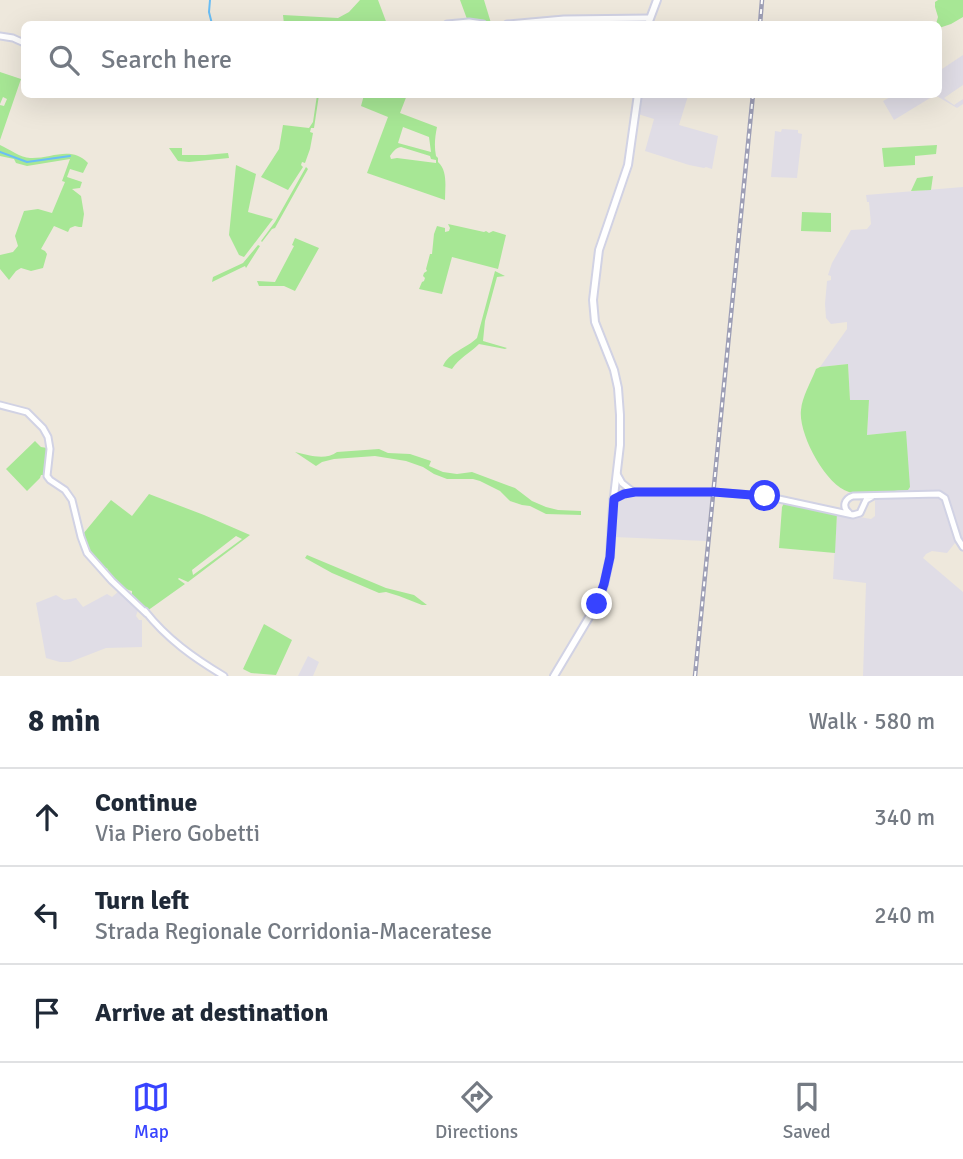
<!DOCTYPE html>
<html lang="en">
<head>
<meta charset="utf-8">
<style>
	body { margin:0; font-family:Signika,sans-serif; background:#f2f2f3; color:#1f2937 }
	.stop { position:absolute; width:21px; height:21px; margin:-16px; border:5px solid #3743ff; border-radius:50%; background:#fff }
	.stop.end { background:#3743ff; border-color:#fff; box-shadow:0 2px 7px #0008 }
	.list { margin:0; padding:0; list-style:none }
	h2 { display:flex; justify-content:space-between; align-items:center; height:91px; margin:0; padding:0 28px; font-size:30px }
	h2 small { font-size:23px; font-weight:400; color:#747a83 }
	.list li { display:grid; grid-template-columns:46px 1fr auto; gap:21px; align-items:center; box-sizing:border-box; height:98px; padding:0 28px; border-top:2px solid #e0e1e3 }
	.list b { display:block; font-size:26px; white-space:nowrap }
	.list p { margin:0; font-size:23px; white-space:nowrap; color:#747a83 }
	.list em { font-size:23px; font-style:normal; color:#747a83 }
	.icon { flex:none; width:38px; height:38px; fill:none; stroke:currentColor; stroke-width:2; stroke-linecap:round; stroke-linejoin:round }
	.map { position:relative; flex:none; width:963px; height:676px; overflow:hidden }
	.search { position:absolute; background:#fff; box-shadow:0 7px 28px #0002; left:21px; right:21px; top:21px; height:77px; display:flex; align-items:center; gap:18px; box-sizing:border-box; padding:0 24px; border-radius:10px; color:#747a83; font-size:26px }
	.sheet { height:385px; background:#fff }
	nav { display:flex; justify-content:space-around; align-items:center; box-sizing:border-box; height:98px; border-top:2px solid #e0e1e3; background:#fff; font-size:19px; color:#747a83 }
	nav a { display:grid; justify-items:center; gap:4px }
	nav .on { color:#3743ff }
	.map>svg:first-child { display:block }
	.industrial { fill:#e0dde6 }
	.green { fill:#a7e795; fill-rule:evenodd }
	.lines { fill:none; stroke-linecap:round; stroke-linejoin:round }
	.stream { stroke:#69bef6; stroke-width:2 }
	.tertiary-casing { stroke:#d1d2e4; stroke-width:9 }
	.secondary-casing { stroke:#d1d2e4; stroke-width:10 }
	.tertiary { stroke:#fff; stroke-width:5 }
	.secondary { stroke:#fff; stroke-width:6 }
	.rail-casing { stroke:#9e9fb6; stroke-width:4.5 }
	.rail { stroke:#fff; stroke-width:2; stroke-dasharray:5; stroke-linecap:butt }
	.route { stroke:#3743ff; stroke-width:9 }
</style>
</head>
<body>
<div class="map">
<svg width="963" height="676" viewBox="0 0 963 676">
	<rect width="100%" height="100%" fill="#eee8dc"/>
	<!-- industrial -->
	<path class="industrial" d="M 963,55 L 963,85 L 944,98 L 954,105 L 963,99 L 963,104 L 957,108 L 935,95 L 894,120 L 883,101 L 894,95 L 939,94 L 939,71 Z
		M 683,94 L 688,96 L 679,125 L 718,136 L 712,169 L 706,167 L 704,168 L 689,165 L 645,151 L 654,119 L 638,114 L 640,95 Z
		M 782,129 L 798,130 L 798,133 L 802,134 L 797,178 L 771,177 L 775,131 L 781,132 Z
		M 963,187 L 963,552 L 959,545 L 955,543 L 947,553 L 932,551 L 926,554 L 923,558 L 963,592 L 963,676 L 863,676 L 866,583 L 833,579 L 837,513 L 871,519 L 875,516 L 875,497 L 894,496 L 906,432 L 867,435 L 869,400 L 850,401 L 848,364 L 820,367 L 847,329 L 847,322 L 831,324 L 826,318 L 825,304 L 827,281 L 831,280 L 831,276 L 828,275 L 832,263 L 851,230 L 867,229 L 871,224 L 869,202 L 867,202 L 866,195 Z
		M 711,494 L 706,541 L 614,537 L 615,505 L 621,499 L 638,496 L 658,495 Z
		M 119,591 L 138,610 L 136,616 L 139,620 L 142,620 L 142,647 L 106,648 L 70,662 L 60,662 L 46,658 L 36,603 L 56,595 L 64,600 L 76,598 L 83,607 L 107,594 L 112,597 Z
		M 308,656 L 319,662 L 313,676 L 298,676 Z"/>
	<!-- green -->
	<path class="green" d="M 360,0 L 378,0 L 387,24 L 284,24 L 283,15 L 338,18 L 349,12 Z
		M 460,0 L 484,0 L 491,23 L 467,19 Z
		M 938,0 L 963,0 L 963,17 L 951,24 L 939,28 L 939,24 L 936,24 L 938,17 L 935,7 L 935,2 Z
		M 0,72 L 21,79 L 0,140 L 0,105 L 4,106 L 7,99 L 3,97 L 0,104 Z
		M 317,95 L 319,95 L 314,128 L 311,128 L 310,132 L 313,133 L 310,149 L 305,163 L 302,162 L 301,165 L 303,167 L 288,190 L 261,177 L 279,149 L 283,125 L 309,128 L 313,122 Z
		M 364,95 L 407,95 L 400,113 L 437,127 C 435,137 434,146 436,156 L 438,158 L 438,162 C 448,171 445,187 445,200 L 367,173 L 388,117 L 361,106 ZM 403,127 L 429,137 L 431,152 L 398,143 ZM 401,147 L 430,156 L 431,159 L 436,160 L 436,163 L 397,158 L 391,159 L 390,156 C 393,152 395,148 401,147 Z
		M 0,145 C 9,149 21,158 30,158 C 51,159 71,145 88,163 L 83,173 L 70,169 L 67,177 L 82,182 L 80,188 L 72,189 L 81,196 L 84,214 L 82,227 L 79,227 L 75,226 L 70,228 L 68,232 L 54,226 L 41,249 L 45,251 L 47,254 L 43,268 L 31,271 L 21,268 L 16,271 L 9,280 L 0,269 L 0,255 L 13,252 L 18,246 L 15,236 L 24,211 L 38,209 L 52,213 L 65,182 L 62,181 L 70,159 L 27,166 L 16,163 L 14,159 L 0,156 Z
		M 937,145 L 936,154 L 915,156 L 915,165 L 884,167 L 882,148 Z
		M 169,148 L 182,148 L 182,155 L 205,155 L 228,153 L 229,158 L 189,162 L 178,161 Z
		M 236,165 L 256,174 L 248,212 L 273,219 L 244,257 L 239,255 L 229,235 Z
		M 306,167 L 308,169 L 275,228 L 272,229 L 262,242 L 261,241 L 275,222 Z
		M 933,176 L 931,190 L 911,191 L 917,178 Z
		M 802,212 L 831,213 L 831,232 L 801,231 Z
		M 448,224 L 484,232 L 486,231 L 489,233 L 493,231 L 506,235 L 498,269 L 452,257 L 442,294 L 419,289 L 422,282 L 424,281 L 425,278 L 423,276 L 424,273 L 427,271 L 426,269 L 430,254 L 432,254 L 434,234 L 437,226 L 445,228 L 445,232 L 449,231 L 450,228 Z
		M 295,238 L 319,248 L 295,291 L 284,286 L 259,286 L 257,281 L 275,282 L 294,246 L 292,245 Z
		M 258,245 L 260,246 L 246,268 L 245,266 L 212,282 L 213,277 L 243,263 Z
		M 495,271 L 505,276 L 497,277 L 485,321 L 483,341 L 507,348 L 505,349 L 479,344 C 470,353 459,358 452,369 L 443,366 C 448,353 467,348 477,338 Z
		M 848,364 L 850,400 L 869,400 L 867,435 L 906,431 L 910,487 L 908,490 C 891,490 866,497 849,492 C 825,485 798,433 801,410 C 802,397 811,382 816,369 L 820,367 Z
		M 35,441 L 41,447 L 47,448 L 48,458 L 43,475 L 41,475 L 40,478 L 27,491 L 6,469 Z
		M 379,449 L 388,453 L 410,454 L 431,461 L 429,466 L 443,472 L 457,474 L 472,472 L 515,488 L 532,501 L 546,507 L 558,510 L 581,511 L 581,515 L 546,514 L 530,506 L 522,505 L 510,501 L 500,491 L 480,481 L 473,479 L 447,479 L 434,474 L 423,467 L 406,461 L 375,456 L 334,459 L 322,462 L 316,466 L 295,452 C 308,455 325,461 337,452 Z
		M 149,494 L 204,515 L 250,535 L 188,582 L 179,578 L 178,579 L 185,584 L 147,611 L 132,595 L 132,591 C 122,589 110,577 107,568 L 102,568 L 90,553 L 83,534 L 111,500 L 132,516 ZM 236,536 L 242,539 L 193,575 L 192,570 Z
		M 784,503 L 837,513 L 835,553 L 779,548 L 782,507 Z
		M 307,555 L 386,588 L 414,595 L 427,605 L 422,605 L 399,596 L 386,592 L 379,593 L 332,573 L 305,558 Z
		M 264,624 L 292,640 L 276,675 L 251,673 L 243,669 Z"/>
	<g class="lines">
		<!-- stream -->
		<path class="stream" d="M 210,0 L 209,12 L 212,24
			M 0,152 L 27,162 L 70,156"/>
		<defs>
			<path id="tertiary" d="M 447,24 L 469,22 L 483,24
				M 507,24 L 564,19 L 650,18
				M 0,36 L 13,38 L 24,43
				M 0,405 L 27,412 L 43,428 L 48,437 L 50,449 L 47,476 L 50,480 L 65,490 L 72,500 L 81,537 L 87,553 L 112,581 L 147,614
				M 617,474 L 622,483 L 632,491
				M 613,499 L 624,493 L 635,492 L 713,492 L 765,496 L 853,515 L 860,513 L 866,500 L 873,496
				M 849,513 C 842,507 844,499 853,496 L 939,494 L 945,498 L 958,539 L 963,547
				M 145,611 C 167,639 194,658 224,676"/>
			<path id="secondary" d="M 648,24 L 657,0
				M 554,676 L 597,604 L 604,585 L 610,557 L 613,505 L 620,445 L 620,415 L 618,388 L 614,370 L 595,322 L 593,300 L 599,250 L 628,165 L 638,94"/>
		</defs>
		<!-- tertiary casing -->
		<use href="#tertiary" class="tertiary-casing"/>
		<!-- secondary casing -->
		<use href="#secondary" class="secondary-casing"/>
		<!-- tertiary -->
		<use href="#tertiary" class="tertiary"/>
		<!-- secondary -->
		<use href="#secondary" class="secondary"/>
		<defs>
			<path id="rail" d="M 760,24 L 762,0
				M 695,676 L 753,94"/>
		</defs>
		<!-- rail casing -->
		<use href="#rail" class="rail-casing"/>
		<!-- rail -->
		<use href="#rail" class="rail"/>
	</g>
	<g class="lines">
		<!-- route -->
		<path class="route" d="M 597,604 L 604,584 L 610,557 L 614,499 L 624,494 L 635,492 L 714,492 L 765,496"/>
	</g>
</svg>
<div class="stop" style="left:765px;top:496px"></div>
<div class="stop end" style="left:597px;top:604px"></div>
<div class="search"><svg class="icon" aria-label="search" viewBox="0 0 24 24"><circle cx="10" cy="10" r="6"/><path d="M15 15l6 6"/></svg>Search here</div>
</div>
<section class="sheet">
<h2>8 min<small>Walk · 580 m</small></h2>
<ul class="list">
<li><svg class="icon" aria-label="ahead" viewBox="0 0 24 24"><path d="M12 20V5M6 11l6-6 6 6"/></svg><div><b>Continue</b><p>Via Piero Gobetti</p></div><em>340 m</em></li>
<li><svg class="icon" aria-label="left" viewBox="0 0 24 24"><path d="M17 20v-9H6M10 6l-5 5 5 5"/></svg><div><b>Turn left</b><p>Strada Regionale Corridonia‐Maceratese</p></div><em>240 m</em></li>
<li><svg class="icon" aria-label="arrive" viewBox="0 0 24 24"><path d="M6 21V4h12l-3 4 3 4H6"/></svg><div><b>Arrive at destination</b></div></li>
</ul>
</section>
<nav>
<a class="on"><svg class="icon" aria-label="map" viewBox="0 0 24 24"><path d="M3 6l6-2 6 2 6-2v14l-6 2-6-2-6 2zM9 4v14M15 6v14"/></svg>Map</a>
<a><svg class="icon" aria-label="directions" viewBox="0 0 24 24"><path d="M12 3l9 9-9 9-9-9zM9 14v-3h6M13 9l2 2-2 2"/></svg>Directions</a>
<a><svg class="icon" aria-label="saved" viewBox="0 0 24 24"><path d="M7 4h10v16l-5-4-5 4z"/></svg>Saved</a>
</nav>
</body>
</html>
